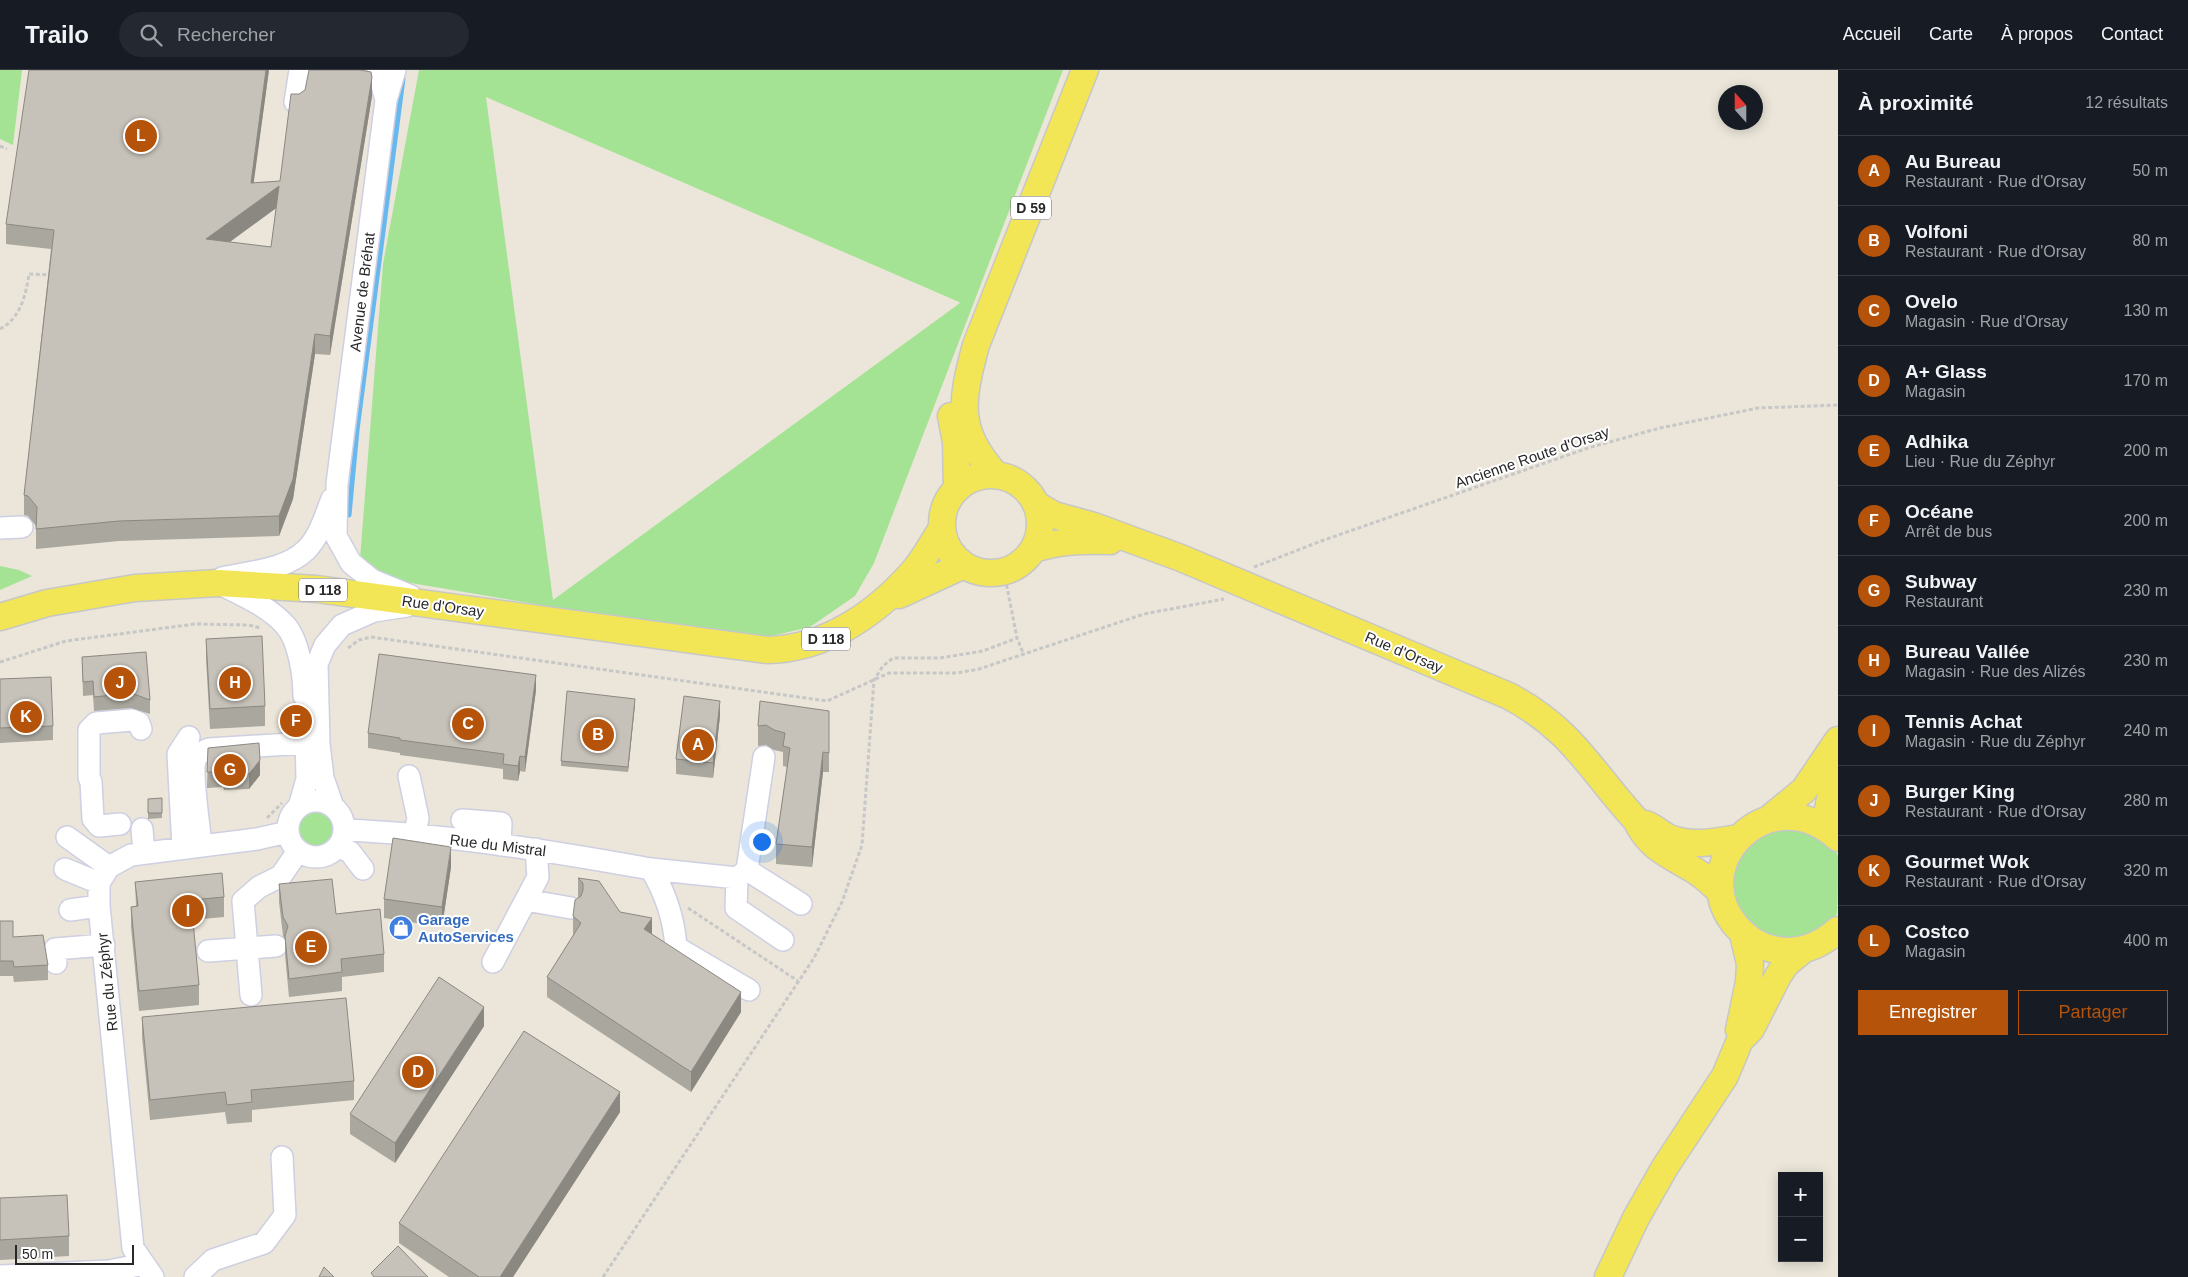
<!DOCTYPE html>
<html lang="fr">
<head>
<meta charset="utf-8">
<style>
	body { margin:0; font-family:Helvetica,sans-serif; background:#242831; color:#f1f3f6 }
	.controls { position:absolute; right:15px; bottom:15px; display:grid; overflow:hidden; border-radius:0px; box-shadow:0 2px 12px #0003 }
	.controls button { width:45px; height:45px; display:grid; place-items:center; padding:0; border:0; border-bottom:1px solid #363941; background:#171b24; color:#f1f3f6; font:25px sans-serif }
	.compass { position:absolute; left:1718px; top:15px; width:45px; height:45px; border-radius:50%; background:#171b24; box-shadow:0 2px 12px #0003; rotate:339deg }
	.scale { position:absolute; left:15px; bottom:12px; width:119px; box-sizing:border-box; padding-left:5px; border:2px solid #282828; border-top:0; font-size:14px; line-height:18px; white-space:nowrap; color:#282828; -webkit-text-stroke:4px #fff; paint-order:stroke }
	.you { position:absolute; left:761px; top:771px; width:18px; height:18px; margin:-12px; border:4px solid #fff; border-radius:50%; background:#1a73e8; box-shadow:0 0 0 8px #1a73e833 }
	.badge { display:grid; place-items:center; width:32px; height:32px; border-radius:50%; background:#b45309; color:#fff; font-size:16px; font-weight:700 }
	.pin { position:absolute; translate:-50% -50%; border:2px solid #fff; box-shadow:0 1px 5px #0006 }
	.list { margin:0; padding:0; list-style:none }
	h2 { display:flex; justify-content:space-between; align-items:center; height:65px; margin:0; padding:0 20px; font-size:21px }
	h2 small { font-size:16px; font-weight:400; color:#9ea1a6 }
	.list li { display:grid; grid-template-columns:32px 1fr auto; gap:15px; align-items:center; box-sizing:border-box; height:70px; padding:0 20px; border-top:1px solid #363941 }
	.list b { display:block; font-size:19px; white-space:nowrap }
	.list p { margin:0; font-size:16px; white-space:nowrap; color:#9ea1a6 }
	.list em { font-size:16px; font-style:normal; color:#9ea1a6 }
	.actions { display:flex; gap:10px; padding:15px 20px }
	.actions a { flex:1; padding:11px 0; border:1px solid #b45309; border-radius:0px; text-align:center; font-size:18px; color:#b45309 }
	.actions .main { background:#b45309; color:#fff }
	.icon { flex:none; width:28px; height:28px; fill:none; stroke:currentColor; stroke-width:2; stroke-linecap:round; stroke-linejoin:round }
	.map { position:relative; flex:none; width:1838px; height:1207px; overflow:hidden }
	header { display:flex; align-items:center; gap:30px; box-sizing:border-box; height:70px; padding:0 25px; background:#171b24; border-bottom:1px solid #363941 }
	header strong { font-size:24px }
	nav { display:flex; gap:28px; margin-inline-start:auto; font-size:18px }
	.search { width:350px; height:45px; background:#242831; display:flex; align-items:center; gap:12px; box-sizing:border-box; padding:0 18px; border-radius:28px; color:#9ea1a6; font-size:19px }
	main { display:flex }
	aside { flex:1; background:#171b24 }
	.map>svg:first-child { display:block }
	.green { fill:#a3e393; fill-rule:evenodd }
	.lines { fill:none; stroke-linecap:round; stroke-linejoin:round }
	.stream { stroke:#68b8f0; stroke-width:5 }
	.minor-casing { stroke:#cecfe2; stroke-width:24 }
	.major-casing { stroke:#c7c7c7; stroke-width:29 }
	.path { stroke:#c7c7c7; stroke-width:3; stroke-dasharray:4 2.5; stroke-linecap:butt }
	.minor { stroke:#fff; stroke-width:21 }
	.major { stroke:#f3e656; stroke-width:26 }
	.wall { fill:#aaa79f; fill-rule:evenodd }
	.shaded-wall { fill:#8b8882 }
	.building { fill:#c6c2b9; stroke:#8b8882; fill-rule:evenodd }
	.labels { text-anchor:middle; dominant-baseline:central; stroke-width:4; stroke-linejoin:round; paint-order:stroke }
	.shield { fill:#fff; stroke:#686868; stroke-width:1 }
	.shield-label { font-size:14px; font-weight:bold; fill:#282828 }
	.street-label { font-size:15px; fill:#282828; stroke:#fff }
	.shop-label { font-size:15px; font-weight:bold; fill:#366cbe; stroke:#fff; text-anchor:start }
</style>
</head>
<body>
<header>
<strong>Trailo</strong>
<div class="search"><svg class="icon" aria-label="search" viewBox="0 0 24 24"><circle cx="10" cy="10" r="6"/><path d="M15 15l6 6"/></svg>Rechercher</div>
<nav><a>Accueil</a><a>Carte</a><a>À propos</a><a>Contact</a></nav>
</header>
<main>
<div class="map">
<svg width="1838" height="1207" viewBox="0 0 1838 1207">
	<rect width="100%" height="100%" fill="#ebe6d9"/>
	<!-- green -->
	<path class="green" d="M 0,0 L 22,0 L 13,75 L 0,69 Z
		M 419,0 L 1063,0 L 874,493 L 855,526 L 810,557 L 759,569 L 647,553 L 405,512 L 371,499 L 360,489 L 383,194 ZM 486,27 L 959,232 L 960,233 L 553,530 Z
		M 0,496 L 19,500 L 32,506 L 0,520 Z
		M297 759a19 19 0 1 1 38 0a19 19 0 1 1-38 0Z
		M 1771,760 L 1806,760 L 1835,780 L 1838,786 C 1838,799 1838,831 1837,843 C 1832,853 1821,861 1811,864 C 1798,869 1787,870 1773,867 C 1739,860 1720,808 1743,780 C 1750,772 1763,766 1771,760 Z"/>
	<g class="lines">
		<!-- stream -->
		<path class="stream" d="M 349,445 L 357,360 L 403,9"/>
		<defs>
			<path id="minor" d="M 378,0 L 386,30
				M 395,0 L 386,30 L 337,414 L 336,466 L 351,493 L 372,510 L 411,526
				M 295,32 L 300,0
				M 0,458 L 22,457
				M 222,508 C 248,502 286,500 306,480 C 320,466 325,446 332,429
				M 222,515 C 244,526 269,537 285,555 C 299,570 304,606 304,626
				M 409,706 L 418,748 L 415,764
				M288 759a28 28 0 1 1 56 0a28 28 0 1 1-56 0Z
				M 299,737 L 307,709 L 306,661
				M 333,737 L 323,708 L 319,674 L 317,594 L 325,575 L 342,555 L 374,541 L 407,536
				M 462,750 L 501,753 L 500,775
				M 120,754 L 99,756 L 93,749 L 91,712 L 89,707 L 89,660 L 96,653 L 132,650 L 139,653 L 141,659
				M 142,759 L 144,783
				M 344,760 C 447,764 550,781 651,799 C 666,824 674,848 676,877 L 749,920
				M 67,767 L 109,797
				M 201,776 C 200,759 190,700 196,688 C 199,683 203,681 209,679 L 306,673
				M 338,776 L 350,782 L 363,799
				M 183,778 L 178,684 L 189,667
				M 65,799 L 99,813
				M 651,799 L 737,808 L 747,800 L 764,687
				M 747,800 L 801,834
				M 737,808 L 736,838 L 783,870
				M 526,830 L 571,838
				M 70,840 L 99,836
				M 208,881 L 276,876
				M 493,892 L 538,807 L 536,779
				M 56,893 L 55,879 L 104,875
				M 251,925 L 243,831 L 259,817 L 281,806 L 298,781
				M 0,1206 L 109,1201 L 144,1194
				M 153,1207 L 133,1178 L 99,836 L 99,813 L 109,797 L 131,785 L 257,769 L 288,762
				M 195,1207 L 213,1190 L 264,1173 L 285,1145 L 282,1087"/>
			<path id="major" d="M 951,346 L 956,372 L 957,419
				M942 454a49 49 0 1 1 98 0a49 49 0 1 1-98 0Z
				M 996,405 C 955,359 961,331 976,275 L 1085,0
				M 1037,435 L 1054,445 L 1094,456 L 1181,488 L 1509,626 C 1573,660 1590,700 1636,750 C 1650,779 1668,784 1694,800 C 1704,806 1712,814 1721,822
				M 1034,479 C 1060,471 1083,470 1110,471
				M 899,525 L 964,495
				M 0,547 L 47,533 L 135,518 L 218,513 L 317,519 L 767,580 C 827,579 879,542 917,497 C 926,485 934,471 942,458
				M 1770,748 L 1804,720 L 1838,670
				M 1646,754 C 1654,757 1661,764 1669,768 C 1693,777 1715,772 1738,768
				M 1825,756 L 1838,684
				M 1838,768 C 1769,705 1683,796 1737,857 C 1746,867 1758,876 1772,879 C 1797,885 1819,877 1838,860
				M 1739,960 L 1749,912 L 1750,894 L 1743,864
				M 1608,1207 L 1636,1148 L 1665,1097 L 1725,1006 L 1740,970 L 1751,959 L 1778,906 L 1786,894 L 1803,880"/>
		</defs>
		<!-- minor casing -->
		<use href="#minor" class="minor-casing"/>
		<!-- major casing -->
		<use href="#major" class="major-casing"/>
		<!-- path -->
		<path class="path" d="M 0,76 L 7,79
			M 0,259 C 20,249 26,225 29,204 L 51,205
			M 1254,497 L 1324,470 L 1588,378 L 1660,358 L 1758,338 L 1838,335
			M 1004,502 L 1017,568 L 1024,585
			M 348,578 L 359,570 L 371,567 L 827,631 L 889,603 L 957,603 L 979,599 L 1144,544 L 1224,529
			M 0,592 L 66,571 L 195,554 L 249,555 L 260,558
			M 267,748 L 282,733
			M 688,838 L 798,911
			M 603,1207 L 814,888 L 842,832 L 862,775 L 874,610 L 883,596 L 893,588 L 940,588 L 983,581 L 1017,568"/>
		<!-- minor -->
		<use href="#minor" class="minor"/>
		<!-- major -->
		<use href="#major" class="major"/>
	</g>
	<!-- wall -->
	<path class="wall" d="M 269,0 L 253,113 L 280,111 L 372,26 L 330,285 L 315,284 L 293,429 L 279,466 L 119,471 L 36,479 L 36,456 L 28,446 L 24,445 L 24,425 L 51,179 L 6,174 L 6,154 ZM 276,138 L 271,177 L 230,172 L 234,169 Z
		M 206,569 L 265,636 L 265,656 L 210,659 L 206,589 Z
		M 82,587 L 150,630 L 150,644 L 131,638 L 94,641 L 93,625 L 83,626 Z
		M 0,609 L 53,656 L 53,670 L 0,673 Z
		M 536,620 L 525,702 L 520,701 L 518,711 L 503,709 L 503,699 L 400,685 L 400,683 L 368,678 L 368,663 Z
		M 635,634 L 628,702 L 561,696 L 561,691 Z
		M 829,641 L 829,702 L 823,702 L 812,797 L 776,794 L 776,774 L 787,697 L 783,696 L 783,682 L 774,680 L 766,675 L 758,676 L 758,656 Z
		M 720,646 L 713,708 L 676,704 L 676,689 Z
		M 208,678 L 260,705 L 249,719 L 224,720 L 223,717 L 207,718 Z
		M 162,728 L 162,748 L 148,749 L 148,729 Z
		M 451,797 L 442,857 L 384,848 L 384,829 Z
		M 578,808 L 620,842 L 652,864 L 741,942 L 691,1022 L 547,927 L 547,907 L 573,866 L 573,846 L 578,828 Z
		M 135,812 L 224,827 L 224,847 L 192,850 L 199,915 L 199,935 L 139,941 L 131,857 L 131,837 L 136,836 Z
		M 279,814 L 336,844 L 384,884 L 384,902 L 342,907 L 342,921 L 289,927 L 285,885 L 285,869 L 283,866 L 279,832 Z
		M 0,851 L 13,867 L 48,895 L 48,910 L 14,912 L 13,906 L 0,906 Z
		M 142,947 L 354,1011 L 354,1030 L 252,1040 L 252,1052 L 227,1054 L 225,1042 L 150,1050 L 142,967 Z
		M 484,956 L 395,1093 L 350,1064 L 350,1044 Z
		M 620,1042 L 513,1207 L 449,1207 L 399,1173 L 399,1153 Z
		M 0,1128 L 69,1166 L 69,1186 L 0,1190 Z"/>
	<!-- shaded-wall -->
	<path class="shaded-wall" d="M 266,0 L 269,0 L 251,133 L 251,113 Z
		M 372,7 L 372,26 L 330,285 L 330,266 Z
		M 279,116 L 279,136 L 206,189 L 206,169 Z
		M 315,264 L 315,284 L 293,429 L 279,466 L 279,446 Z
		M 536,605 L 536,620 L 525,702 L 525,687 Z
		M 635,629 L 635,634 L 628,702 L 628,697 Z
		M 720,631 L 720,646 L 713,708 L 713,693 Z
		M 823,682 L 823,702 L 812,797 L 812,777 Z
		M 520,686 L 520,701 L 518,711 L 518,696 Z
		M 260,690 L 260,705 L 249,719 L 249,704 Z
		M 451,777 L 451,797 L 442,857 L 442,837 Z
		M 652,848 L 652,868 L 644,859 Z
		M 741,922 L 741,942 L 691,1022 L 691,1002 Z
		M 484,937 L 484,956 L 395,1093 L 395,1073 Z
		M 620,1022 L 620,1042 L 513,1207 L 500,1207 Z"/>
	<!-- building -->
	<path class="building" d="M 29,0 L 266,0 L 251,113 L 280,111 L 291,24 L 299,24 L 305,20 L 309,0 L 360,0 L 371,2 L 372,7 L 330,266 L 315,264 L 293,409 L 279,446 L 119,451 L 36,459 L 37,437 L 28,426 L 24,425 L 54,160 L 6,154 ZM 279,116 L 271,177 L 206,169 Z
		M 262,566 L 265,636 L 210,639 L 206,569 Z
		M 146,582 L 150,630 L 131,623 L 94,627 L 93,611 L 83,612 L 82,587 Z
		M 379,584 L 536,605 L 525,687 L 520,686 L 518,696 L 503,694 L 504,684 L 400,670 L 400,668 L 368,663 Z
		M 51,607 L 53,656 L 0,658 L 0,609 Z
		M 567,621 L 635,629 L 628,697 L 561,691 Z
		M 684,626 L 720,631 L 713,693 L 676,689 Z
		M 760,631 L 829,641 L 829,683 L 823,682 L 812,777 L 776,774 L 790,678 L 783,676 L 785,663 L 774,660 L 766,655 L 758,656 Z
		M 259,673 L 260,690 L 249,704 L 224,705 L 223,702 L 207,702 L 208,678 Z
		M 162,728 L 162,743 L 148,743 L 148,729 Z
		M 393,768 L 451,777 L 442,837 L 384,829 Z
		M 222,803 L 224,827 L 191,830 L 199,915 L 139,921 L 131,837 L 138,836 L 135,812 Z
		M 578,808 L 599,811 L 620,842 L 652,848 L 644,859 L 741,922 L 691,1002 L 547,907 L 581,853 L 573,846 L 575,830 L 581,826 L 583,820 L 583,813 Z
		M 332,809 L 336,844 L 380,839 L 384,884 L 341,889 L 342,902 L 289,909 L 285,866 L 288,856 L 283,847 L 279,814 Z
		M 0,851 L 13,851 L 13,867 L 43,865 L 48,895 L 14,897 L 13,891 L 0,891 Z
		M 439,907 L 484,937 L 395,1073 L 350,1044 Z
		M 346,928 L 354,1011 L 251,1020 L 252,1032 L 227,1035 L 225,1022 L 150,1030 L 142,947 Z
		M 524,961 L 620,1022 L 500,1207 L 479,1207 L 399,1153 Z
		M 67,1125 L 69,1166 L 0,1170 L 0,1128 Z
		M 398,1176 L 428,1207 L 374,1207 L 371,1203 Z
		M 324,1197 L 334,1207 L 319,1207 Z"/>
	<!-- icons -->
	<defs>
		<symbol id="shop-disc" viewBox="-11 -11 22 22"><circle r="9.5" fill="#3f7fe0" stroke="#fff"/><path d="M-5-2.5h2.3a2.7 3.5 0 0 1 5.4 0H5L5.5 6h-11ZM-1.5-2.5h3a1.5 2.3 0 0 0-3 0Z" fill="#fff"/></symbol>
	</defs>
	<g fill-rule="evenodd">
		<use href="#shop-disc" x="387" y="844" width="28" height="28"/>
	</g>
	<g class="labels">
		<!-- shield labels -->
		<g class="shield">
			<rect x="1011" y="126.5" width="40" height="23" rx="4"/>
			<rect x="299" y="508.5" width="48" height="23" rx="4"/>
			<rect x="802" y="557.5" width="48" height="23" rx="4"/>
		</g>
		<g class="shield-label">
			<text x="1031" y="138">D 59</text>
			<text x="323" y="520">D 118</text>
			<text x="826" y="569">D 118</text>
		</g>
		<!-- street labels -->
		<g class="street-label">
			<text transform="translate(362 222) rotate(-83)">Avenue de Bréhat</text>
			<text transform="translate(1532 387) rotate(-19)">Ancienne Route d'Orsay</text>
			<text transform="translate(443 536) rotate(8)">Rue d'Orsay</text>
			<text transform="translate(1404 582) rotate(23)">Rue d'Orsay</text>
			<text transform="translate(498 775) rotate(7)">Rue du Mistral</text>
			<text transform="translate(107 912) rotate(-96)">Rue du Zéphyr</text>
		</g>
		<!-- shop labels -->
		<g class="shop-label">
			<text x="418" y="849">Garage<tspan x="418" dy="17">AutoServices</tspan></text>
		</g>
	</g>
</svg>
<div class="controls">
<button>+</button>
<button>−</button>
</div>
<svg class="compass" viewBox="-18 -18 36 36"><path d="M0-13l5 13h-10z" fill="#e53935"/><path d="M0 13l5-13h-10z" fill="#9ea1a6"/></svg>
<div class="scale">50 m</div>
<div class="you"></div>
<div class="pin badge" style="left:698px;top:675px">A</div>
<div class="pin badge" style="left:598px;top:665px">B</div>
<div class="pin badge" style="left:468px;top:654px">C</div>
<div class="pin badge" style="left:418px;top:1002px">D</div>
<div class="pin badge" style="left:311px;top:877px">E</div>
<div class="pin badge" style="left:296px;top:651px">F</div>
<div class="pin badge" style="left:230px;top:700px">G</div>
<div class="pin badge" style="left:235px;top:613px">H</div>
<div class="pin badge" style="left:188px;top:841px">I</div>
<div class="pin badge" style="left:120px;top:613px">J</div>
<div class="pin badge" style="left:26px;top:647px">K</div>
<div class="pin badge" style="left:141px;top:66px">L</div>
</div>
<aside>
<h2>À proximité<small>12 résultats</small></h2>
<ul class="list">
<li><span class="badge">A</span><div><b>Au Bureau</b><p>Restaurant · Rue d'Orsay</p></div><em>50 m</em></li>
<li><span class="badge">B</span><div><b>Volfoni</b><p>Restaurant · Rue d'Orsay</p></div><em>80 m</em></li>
<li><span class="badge">C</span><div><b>Ovelo</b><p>Magasin · Rue d'Orsay</p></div><em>130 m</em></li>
<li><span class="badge">D</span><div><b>A+ Glass</b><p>Magasin</p></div><em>170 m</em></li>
<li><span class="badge">E</span><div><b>Adhika</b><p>Lieu · Rue du Zéphyr</p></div><em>200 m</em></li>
<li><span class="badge">F</span><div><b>Océane</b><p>Arrêt de bus</p></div><em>200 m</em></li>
<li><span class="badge">G</span><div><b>Subway</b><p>Restaurant</p></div><em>230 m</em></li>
<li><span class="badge">H</span><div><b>Bureau Vallée</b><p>Magasin · Rue des Alizés</p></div><em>230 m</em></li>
<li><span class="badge">I</span><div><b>Tennis Achat</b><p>Magasin · Rue du Zéphyr</p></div><em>240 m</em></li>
<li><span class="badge">J</span><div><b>Burger King</b><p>Restaurant · Rue d'Orsay</p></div><em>280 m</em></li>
<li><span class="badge">K</span><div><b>Gourmet Wok</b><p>Restaurant · Rue d'Orsay</p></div><em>320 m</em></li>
<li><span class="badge">L</span><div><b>Costco</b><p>Magasin</p></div><em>400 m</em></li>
</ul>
<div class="actions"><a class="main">Enregistrer</a><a>Partager</a></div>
</aside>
</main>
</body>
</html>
